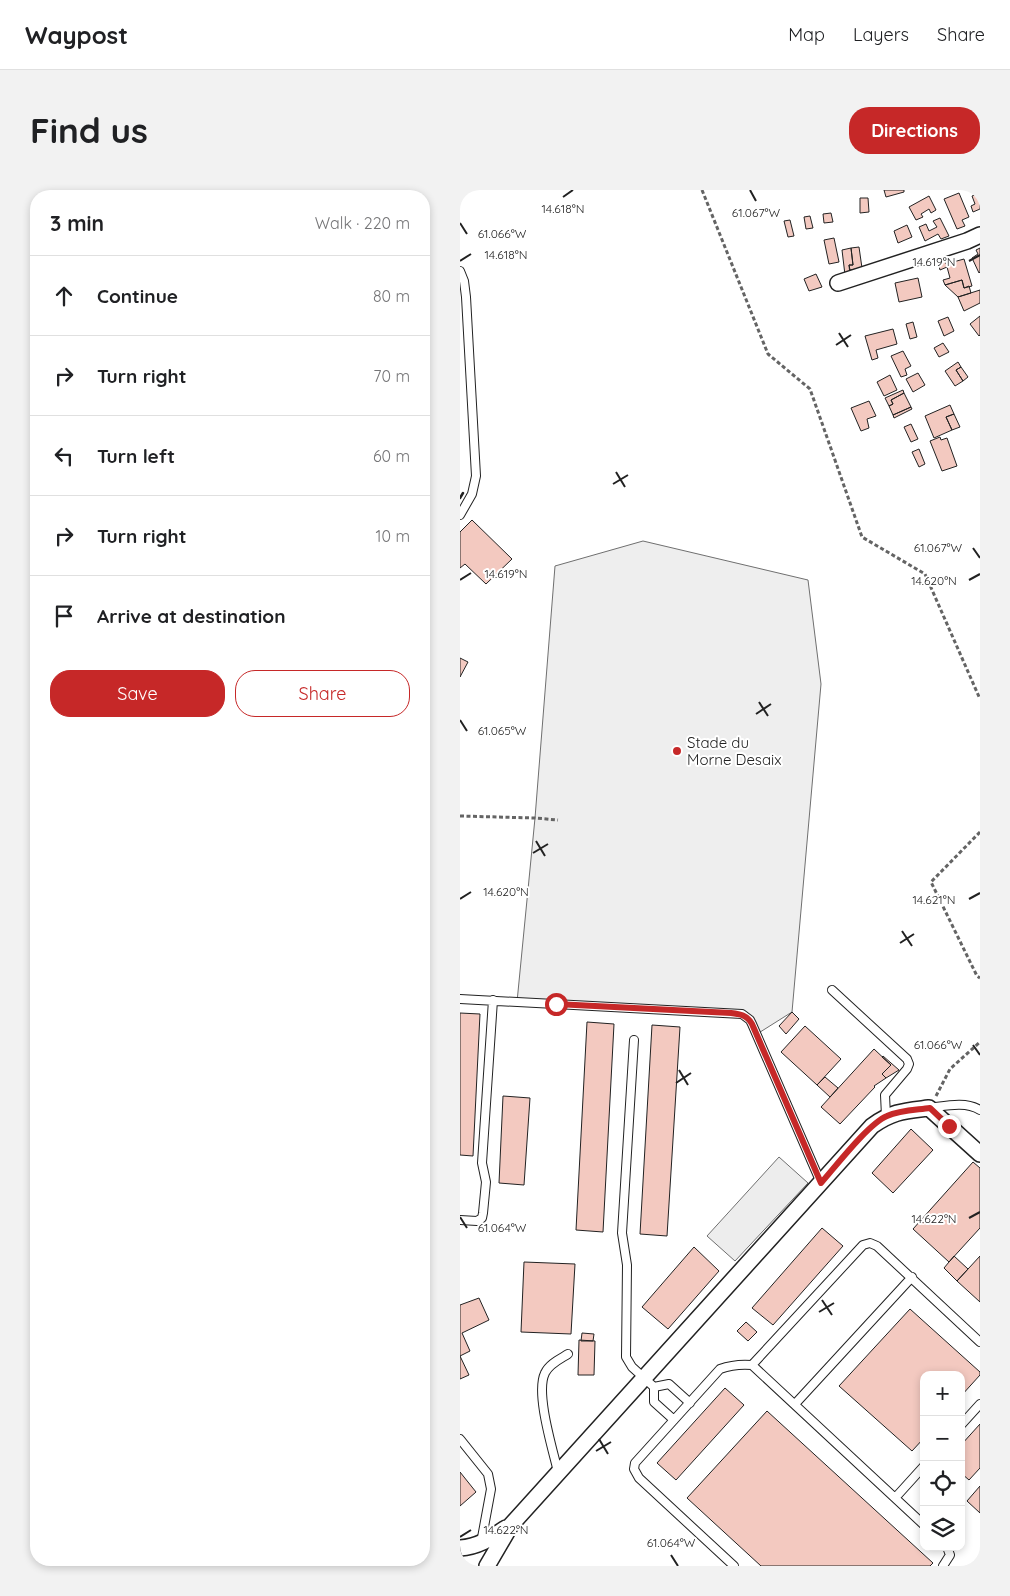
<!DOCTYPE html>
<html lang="en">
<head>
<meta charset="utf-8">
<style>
	body { margin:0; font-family:Quicksand,sans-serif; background:#f2f2f2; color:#202124 }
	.controls { position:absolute; right:15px; bottom:15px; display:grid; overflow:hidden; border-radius:10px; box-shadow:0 2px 8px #0003 }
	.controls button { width:45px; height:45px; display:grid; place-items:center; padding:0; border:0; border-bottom:1px solid #e0e0e0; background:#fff; color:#202124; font:25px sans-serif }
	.stop { position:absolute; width:15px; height:15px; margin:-11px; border:4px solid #c62828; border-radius:50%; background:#fff }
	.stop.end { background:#c62828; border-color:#fff; box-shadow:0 1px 5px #0008 }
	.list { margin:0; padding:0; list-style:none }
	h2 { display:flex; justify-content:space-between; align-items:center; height:65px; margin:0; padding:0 20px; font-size:21px }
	h2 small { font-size:16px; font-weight:400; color:#757577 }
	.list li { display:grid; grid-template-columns:32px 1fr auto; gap:15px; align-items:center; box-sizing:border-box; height:80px; padding:0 20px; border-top:1px solid #e0e0e0 }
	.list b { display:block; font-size:19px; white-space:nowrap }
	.list em { font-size:16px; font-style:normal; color:#757577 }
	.actions { display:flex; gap:10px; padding:15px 20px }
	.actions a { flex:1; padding:11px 0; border:1px solid #c62828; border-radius:20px; text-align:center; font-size:18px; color:#c62828 }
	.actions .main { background:#c62828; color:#fff }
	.icon { flex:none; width:28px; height:28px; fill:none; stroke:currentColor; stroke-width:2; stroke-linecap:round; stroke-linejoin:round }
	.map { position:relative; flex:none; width:520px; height:1376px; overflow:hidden; border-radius:20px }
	header { display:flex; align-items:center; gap:30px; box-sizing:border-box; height:70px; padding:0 25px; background:#fff; border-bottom:1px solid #e0e0e0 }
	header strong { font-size:24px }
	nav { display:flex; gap:28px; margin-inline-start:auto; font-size:18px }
	.intro { display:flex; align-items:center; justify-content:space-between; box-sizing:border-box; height:120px; padding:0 30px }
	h1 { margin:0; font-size:35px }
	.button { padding:12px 22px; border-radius:20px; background:#c62828; color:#fff; font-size:18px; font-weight:700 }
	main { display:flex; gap:30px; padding:0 30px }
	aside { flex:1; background:#fff; border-radius:20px; box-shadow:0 2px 8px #0003 }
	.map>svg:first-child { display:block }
	.pitch { fill:#eee; stroke:#6f6f6f }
	.parking { fill:#ededed; stroke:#6f6f6f }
	.building { fill:#f3c9c0; stroke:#222 }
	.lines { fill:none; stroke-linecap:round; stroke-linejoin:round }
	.service-casing { stroke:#222; stroke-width:10 }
	.minor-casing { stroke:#222; stroke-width:18 }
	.path { stroke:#646464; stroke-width:3; stroke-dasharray:4 2.5; stroke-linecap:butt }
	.service { stroke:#fff; stroke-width:8 }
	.minor { stroke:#fff; stroke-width:15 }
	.wall { stroke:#222; stroke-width:2.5 }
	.route { stroke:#c62828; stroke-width:6 }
	.ticks { fill:none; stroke:#222; stroke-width:2 }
	.poi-dot { fill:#c62828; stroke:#fff; stroke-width:2 }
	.labels { text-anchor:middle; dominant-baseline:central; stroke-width:4; stroke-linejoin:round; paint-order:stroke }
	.poi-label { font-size:15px; fill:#222; stroke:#fff; text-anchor:start }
	.ticks-label { font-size:12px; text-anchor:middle; fill:#222; stroke:#fff; stroke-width:4; stroke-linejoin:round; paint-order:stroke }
</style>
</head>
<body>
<header>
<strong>Waypost</strong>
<nav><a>Map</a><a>Layers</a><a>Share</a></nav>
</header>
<div class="intro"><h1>Find us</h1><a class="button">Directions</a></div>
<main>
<aside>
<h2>3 min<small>Walk · 220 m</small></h2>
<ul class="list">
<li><svg class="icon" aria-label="ahead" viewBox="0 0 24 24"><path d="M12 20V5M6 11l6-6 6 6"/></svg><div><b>Continue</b></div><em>80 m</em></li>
<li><svg class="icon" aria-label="right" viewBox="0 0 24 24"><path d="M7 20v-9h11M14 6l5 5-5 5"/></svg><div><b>Turn right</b></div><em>70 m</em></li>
<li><svg class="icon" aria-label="left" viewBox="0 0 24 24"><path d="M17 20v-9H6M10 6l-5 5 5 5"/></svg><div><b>Turn left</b></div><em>60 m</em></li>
<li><svg class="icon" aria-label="right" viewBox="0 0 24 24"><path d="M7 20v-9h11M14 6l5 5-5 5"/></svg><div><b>Turn right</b></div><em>10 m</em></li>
<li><svg class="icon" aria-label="arrive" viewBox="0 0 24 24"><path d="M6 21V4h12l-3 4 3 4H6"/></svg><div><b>Arrive at destination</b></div></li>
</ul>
<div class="actions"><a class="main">Save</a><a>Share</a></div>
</aside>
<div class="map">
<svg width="520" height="1376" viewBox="0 0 520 1376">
	<rect width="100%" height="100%" fill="#fff"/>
	<!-- pitch -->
	<path class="pitch" d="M 183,351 L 348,390 L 361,494 L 332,822 L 297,844 L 287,827 L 57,812 L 75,628 L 95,376 Z"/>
	<!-- parking -->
	<path class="parking" d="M 319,967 L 348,993 L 275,1071 L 247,1046 Z"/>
	<!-- building -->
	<path class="building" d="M 424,0 L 444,0 L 444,2 L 426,7 Z
		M 499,3 L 509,27 L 502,30 L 505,36 L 497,39 L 484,9 Z
		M 520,3 L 520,19 L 513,22 L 511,16 L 515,14 L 512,6 Z
		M 469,6 L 476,20 L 471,23 L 469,19 L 461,24 L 463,27 L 456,30 L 449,17 Z
		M 400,8 L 408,8 L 409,22 L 400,23 Z
		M 371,23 L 373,32 L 364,33 L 363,24 Z
		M 350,26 L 353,38 L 346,39 L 344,27 Z
		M 480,28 L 489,46 L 481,49 L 478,44 L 465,51 L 459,37 L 466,34 L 469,41 L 477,37 L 473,31 Z
		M 330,30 L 334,46 L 328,47 L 324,31 Z
		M 447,35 L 452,47 L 438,53 L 434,41 Z
		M 374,48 L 379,72 L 369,74 L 364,50 Z
		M 399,57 L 402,78 L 390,80 L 389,75 L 393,75 L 391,58 Z
		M 391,58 L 393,75 L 389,75 L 390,85 L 385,85 L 382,60 Z
		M 520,58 L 520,82 L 519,83 L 512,68 L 518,64 L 516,60 Z
		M 504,69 L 512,96 L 504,98 L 502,90 L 485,95 L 483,90 L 490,88 L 487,77 L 480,80 L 478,72 L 485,70 L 486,74 Z
		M 356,84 L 362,97 L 349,101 L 344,89 Z
		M 458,88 L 462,107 L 439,112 L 435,93 Z
		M 502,90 L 504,98 L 509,96 L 511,103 L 498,107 L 485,95 Z
		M 520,100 L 520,113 L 504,121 L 498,107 Z
		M 520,126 L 520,145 L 519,146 L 510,134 Z
		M 488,127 L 494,141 L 484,146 L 478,131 Z
		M 453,132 L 457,147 L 450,149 L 446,134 Z
		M 433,139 L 437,154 L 416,160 L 418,168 L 412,170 L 405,146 Z
		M 483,153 L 489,162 L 479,167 L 474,158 Z
		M 443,161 L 451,176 L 445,179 L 447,185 L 441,187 L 431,166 Z
		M 498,172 L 501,177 L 496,180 L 503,191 L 495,196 L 485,181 Z
		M 501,177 L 508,187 L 503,191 L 496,180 Z
		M 458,183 L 465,195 L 453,202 L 446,189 Z
		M 430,185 L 437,200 L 424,206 L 417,192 Z
		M 443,200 L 444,203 L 431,210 L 433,214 L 429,216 L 425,208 Z
		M 444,203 L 451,217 L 433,225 L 429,216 L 433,214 L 431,210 Z
		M 409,211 L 416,226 L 407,229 L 409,238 L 401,241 L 391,218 Z
		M 490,215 L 494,224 L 486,227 L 492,240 L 474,248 L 465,226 Z
		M 451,217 L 452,219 L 434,228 L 433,225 Z
		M 494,224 L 500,237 L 492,240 L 486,227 Z
		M 451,234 L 458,249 L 451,252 L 444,237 Z
		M 480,247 L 481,250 L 487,248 L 497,276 L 482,281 L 470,251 Z
		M 459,259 L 465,274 L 459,277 L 452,262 Z
		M 12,330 L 52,369 L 26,394 L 5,374 L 0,378 L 0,342 Z
		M 0,468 L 8,472 L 0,487 Z
		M 332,822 L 339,829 L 326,844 L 319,836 Z
		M 0,823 L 20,824 L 13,966 L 0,965 Z
		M 127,832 L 154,834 L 143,1042 L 116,1040 Z
		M 192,835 L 220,837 L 207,1046 L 180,1044 Z
		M 345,836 L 381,869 L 357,895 L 321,862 Z
		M 414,859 L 431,875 L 422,884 L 426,888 L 414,896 L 415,897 L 380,934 L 361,917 Z
		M 423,866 L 439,880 L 426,888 L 422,884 L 431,875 L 422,867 Z
		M 365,887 L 378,898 L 370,907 L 357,895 Z
		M 43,906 L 70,908 L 64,995 L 39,993 Z
		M 451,939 L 473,960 L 433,1003 L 412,983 Z
		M 513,972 L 520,978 L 520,1038 L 489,1072 L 453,1039 Z
		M 362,1038 L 383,1056 L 313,1135 L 292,1118 Z
		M 234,1057 L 259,1081 L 208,1139 L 182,1117 Z
		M 494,1066 L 508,1079 L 497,1091 L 484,1078 Z
		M 520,1066 L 520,1112 L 497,1091 Z
		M 64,1072 L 115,1074 L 111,1144 L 61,1142 Z
		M 19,1108 L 29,1130 L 2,1143 L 10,1161 L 0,1166 L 0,1115 Z
		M 450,1119 L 520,1182 L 520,1185 L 501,1206 L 501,1185 L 464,1185 L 464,1248 L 452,1261 L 379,1196 Z
		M 286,1132 L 297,1142 L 288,1151 L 277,1141 Z
		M 122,1143 L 134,1144 L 133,1151 L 121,1151 Z
		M 119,1150 L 135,1151 L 134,1185 L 118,1185 Z
		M 0,1166 L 9,1185 L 0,1189 Z
		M 265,1198 L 284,1215 L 216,1290 L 197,1273 Z
		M 307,1221 L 473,1373 L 470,1376 L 301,1376 L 227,1308 Z
		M 520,1234 L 520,1278 L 509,1290 L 501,1283 L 501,1255 Z
		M 0,1282 L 16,1302 L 0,1316 Z
		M 520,1296 L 520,1323 L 507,1311 Z"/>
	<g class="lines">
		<defs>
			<path id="service" d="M 0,81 L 4,91 L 6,107 L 16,286 L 12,304 L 0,325
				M 372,800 L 447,869 L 449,874 L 447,879 L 425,905 L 426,926
				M 0,809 L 282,824 L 290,830 L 292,834 L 361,993
				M 174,850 L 162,1043 L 167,1075 L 166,1167 L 172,1177 L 194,1197
				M 469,918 C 486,916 505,911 520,920
				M 0,1030 L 17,1031 L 22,1028 L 23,1023 L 26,992 L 22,973 L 33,810
				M 292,1175 L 403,1055 L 410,1053 L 417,1056 L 520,1152
				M 194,1197 L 209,1194 L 230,1213
				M 194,1197 L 194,1212 L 214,1230
				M 335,1214 L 452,1087
				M 501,1235 L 520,1214
				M 0,1249 L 28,1284 L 31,1299 L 21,1353
				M 98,1282 C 93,1260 75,1203 85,1183 C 89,1174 100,1169 108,1164
				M 435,1308 L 464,1276
				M 274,1376 L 179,1288 L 174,1279 L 175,1273 L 260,1179 C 271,1175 280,1174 292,1175 L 464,1335
				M 483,1376 L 490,1365 L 487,1357"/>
			<path id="minor" d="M 378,93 L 507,51 L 520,45
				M 0,1358 C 18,1357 31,1348 46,1338
				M 27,1376 L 51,1335 L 412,936 C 433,921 445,921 469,918 L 520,964"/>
		</defs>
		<!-- service casing -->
		<use href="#service" class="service-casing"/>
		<!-- minor casing -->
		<use href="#minor" class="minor-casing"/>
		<!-- path -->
		<path class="path" d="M 242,0 L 308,164 L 350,199 L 402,347 L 465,384 L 520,509
			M 0,626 L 75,628 L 98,630
			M 520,642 L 471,692 L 517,786 L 520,788
			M 476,906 L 490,879 L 520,852"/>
		<!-- service -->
		<use href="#service" class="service"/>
		<!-- minor -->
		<use href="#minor" class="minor"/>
		<!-- wall -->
		<path class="wall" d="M 0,308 L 3,303"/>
	</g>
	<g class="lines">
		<!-- route -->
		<path class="route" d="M 96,814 L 271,823 C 280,824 287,825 292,834 L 361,993 C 376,976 408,934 427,926 C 440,920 456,920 470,918 L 489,936"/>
	</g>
	<!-- ticks -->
	<path class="ticks" d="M 290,0 L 296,11M 103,7 L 113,0M 0,33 L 7,44M 0,71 L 11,64M 509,71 L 520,65M 379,143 L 388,157M 376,155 L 391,145M 156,282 L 165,297M 153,294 L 168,285M 513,358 L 520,368M 0,390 L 11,383M 509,390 L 520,384M 299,512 L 308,526M 296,524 L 311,514M 0,530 L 7,541M 76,651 L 85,666M 73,663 L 88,654M 0,709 L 11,702M 509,709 L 520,703M 442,741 L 452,756M 440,753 L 454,744M 513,855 L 520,865M 219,880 L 228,895M 216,893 L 231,883M 0,1027 L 7,1038M 509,1028 L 520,1022M 362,1110 L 372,1125M 359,1122 L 374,1113M 139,1249 L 148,1264M 136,1261 L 151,1252M 0,1347 L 11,1340M 211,1365 L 218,1376"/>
	<!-- markers -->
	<circle class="poi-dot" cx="217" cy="561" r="5"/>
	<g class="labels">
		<!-- poi labels -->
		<g class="poi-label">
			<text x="227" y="552">Stade du<tspan x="227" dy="17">Morne Desaix</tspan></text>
		</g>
	</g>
	<g class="ticks-label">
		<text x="103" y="23">14.618°N</text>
		<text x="296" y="27">61.067°W</text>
		<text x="42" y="48">61.066°W</text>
		<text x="46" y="69">14.618°N</text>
		<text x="474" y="76">14.619°N</text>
		<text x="478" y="362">61.067°W</text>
		<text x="46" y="388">14.619°N</text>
		<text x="474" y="395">14.620°N</text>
		<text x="42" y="545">61.065°W</text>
		<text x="46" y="706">14.620°N</text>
		<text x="474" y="714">14.621°N</text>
		<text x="478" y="859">61.066°W</text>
		<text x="474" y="1033">14.622°N</text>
		<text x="42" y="1042">61.064°W</text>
		<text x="46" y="1344">14.622°N</text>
		<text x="211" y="1357">61.064°W</text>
	</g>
</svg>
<div class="controls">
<button>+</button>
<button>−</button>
<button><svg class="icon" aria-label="locate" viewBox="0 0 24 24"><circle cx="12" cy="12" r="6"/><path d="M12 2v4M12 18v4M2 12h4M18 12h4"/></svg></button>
<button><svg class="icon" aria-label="layers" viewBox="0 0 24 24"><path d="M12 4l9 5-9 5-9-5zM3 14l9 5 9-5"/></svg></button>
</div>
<div class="stop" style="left:96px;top:814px"></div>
<div class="stop end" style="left:489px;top:936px"></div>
</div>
</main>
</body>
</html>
